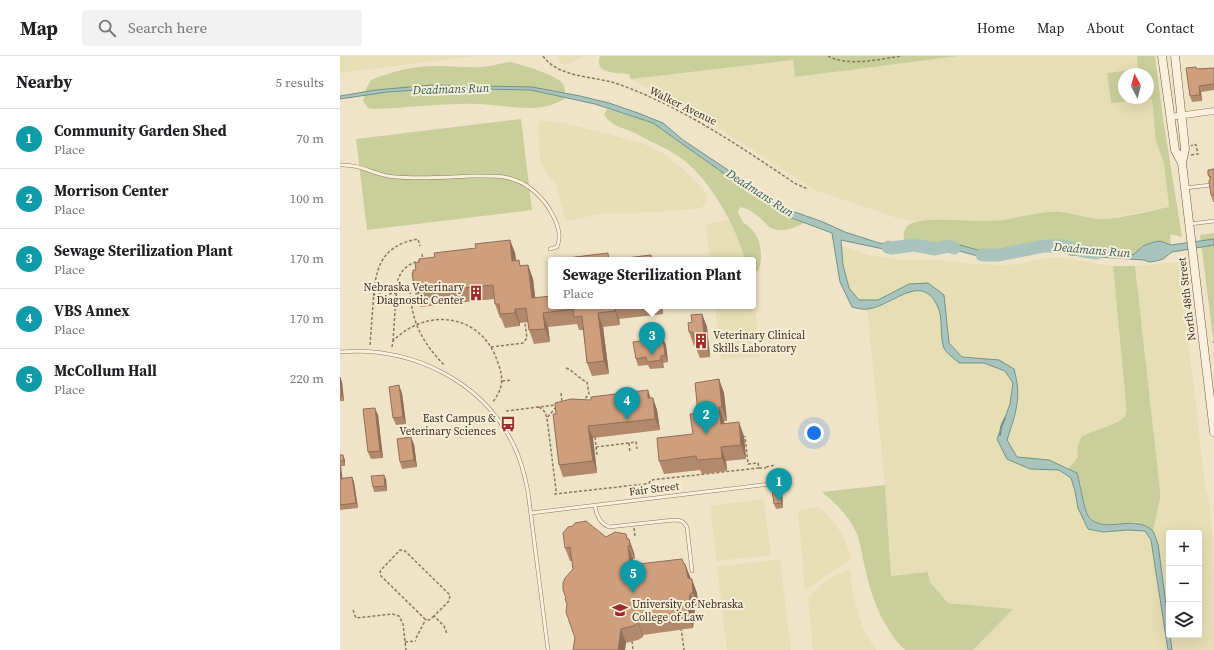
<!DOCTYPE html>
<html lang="en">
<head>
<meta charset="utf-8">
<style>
	body { margin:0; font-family:"Source Serif 4",serif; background:#f2f2f2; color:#202124 }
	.controls { position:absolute; right:12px; bottom:12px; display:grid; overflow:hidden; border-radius:4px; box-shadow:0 4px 16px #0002 }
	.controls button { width:36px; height:36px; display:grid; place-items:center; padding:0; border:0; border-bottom:1px solid #e0e0e0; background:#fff; color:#202124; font:20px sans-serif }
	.compass { position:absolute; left:778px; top:12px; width:36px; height:36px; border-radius:50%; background:#fff; box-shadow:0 4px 16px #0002; rotate:353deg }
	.you { position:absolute; left:474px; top:377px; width:14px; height:14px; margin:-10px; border:3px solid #fff; border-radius:50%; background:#1a73e8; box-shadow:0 0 0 6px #1a73e833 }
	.badge { display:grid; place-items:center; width:26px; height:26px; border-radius:50%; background:#111827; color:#fff; font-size:13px; font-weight:700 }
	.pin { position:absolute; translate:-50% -33px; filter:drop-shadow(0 1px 2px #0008) }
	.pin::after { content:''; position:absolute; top:21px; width:14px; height:12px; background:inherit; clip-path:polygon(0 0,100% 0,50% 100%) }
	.popup { position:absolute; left:208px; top:201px; width:208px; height:52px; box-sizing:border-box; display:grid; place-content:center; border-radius:4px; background:#fff; filter:drop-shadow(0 1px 3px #0005); font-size:13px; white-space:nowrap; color:#757577 }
	.popup b { font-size:15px; color:#202124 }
	.popup::after { content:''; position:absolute; left:50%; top:100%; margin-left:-8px; border:8px solid transparent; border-top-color:#fff }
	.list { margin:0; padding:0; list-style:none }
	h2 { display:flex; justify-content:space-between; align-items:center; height:52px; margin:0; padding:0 16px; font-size:17px }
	h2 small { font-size:13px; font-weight:400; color:#757577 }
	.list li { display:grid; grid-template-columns:26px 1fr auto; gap:12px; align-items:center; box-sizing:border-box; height:60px; padding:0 16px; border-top:1px solid #e0e0e0 }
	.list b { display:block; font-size:15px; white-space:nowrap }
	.list p { margin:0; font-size:13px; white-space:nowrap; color:#757577 }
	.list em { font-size:13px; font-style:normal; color:#757577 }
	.icon { flex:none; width:22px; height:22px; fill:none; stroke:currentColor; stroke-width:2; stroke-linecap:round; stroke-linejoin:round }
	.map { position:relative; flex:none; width:874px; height:594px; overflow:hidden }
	header { display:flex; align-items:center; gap:24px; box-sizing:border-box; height:56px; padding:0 20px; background:#fff; border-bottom:1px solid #e0e0e0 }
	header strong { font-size:19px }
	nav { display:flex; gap:22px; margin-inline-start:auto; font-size:14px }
	.search { width:280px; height:36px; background:#f2f2f2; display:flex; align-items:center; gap:10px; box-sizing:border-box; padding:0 14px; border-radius:4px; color:#757577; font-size:15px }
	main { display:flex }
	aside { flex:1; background:#fff }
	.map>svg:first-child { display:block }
	.farmland { fill:#e6deb5 }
	.green { fill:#c9cf9b; fill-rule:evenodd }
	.water { fill:#a9c4bc; stroke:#6f938a }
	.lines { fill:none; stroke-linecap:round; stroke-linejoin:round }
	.stream { stroke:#6f938a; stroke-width:2 }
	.river { stroke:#a9c4bc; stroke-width:13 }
	.lane-casing { stroke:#8d765c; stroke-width:4 }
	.street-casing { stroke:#8d765c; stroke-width:7 }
	.secondary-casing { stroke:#6f573f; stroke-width:9 }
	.path { stroke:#8d765c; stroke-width:1.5; stroke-dasharray:3 2; stroke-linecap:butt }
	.lane { stroke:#faf1dc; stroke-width:3 }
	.street { stroke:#faf1dc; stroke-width:6 }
	.secondary { stroke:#faf1dc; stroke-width:8 }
	.wall { fill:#b2896c }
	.shaded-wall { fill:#916f58 }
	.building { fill:#cf9f7d; stroke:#916f58 }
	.labels { text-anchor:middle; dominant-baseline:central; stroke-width:4; stroke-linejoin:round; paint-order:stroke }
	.street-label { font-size:11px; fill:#3d2e20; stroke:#f7eed8 }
	.poi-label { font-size:11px; fill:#3d2e20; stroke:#f7eed8; text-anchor:end }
	.water-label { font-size:12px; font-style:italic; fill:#2f5d5a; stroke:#f7eed8 }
</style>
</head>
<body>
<header>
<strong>Map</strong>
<div class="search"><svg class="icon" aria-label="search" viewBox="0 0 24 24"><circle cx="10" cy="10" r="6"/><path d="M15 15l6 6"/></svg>Search here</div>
<nav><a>Home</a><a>Map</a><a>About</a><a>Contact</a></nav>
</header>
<main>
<aside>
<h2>Nearby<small>5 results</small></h2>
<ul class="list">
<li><span class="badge" style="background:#0f9aa8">1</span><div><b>Community Garden Shed</b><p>Place</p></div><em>70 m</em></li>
<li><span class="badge" style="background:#0f9aa8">2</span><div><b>Morrison Center</b><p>Place</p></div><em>100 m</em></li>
<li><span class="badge" style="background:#0f9aa8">3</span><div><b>Sewage Sterilization Plant</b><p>Place</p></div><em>170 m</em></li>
<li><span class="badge" style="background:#0f9aa8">4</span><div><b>VBS Annex</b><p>Place</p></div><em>170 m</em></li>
<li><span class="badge" style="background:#0f9aa8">5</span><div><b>McCollum Hall</b><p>Place</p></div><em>220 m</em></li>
</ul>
</aside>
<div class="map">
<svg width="874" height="594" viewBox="0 0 874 594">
	<rect width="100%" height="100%" fill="#f0e4c8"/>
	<!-- farmland -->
	<path class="farmland" d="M 0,0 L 135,0 L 0,17 Z
		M 218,0 L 244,0 L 229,8 L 224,8 L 219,6 Z
		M 619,0 L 797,0 L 799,13 L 767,17 L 771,47 L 812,43 L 816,86 L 824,107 L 830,151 L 764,163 L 752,162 L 721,156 L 703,157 L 669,164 L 652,165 L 574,165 L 557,162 L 475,134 L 372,68 L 291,23 L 453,4 L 456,21 Z
		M 202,64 L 223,67 L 265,77 L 304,88 L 323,97 L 344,114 L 363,133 L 367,140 L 367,146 L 364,150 L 358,153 L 297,157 L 263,157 L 246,161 L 226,165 L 216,129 L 204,113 L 200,100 L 198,67 Z
		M 389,164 L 398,182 L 405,204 L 370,204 L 366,168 Z
		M 501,189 L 529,199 L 562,204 L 602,204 L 631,208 L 669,209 L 716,201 L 773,210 L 786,350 L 786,358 L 783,363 L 737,392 L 738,401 L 728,413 L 709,404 L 677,401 L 667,384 L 678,350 L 678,328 L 674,313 L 659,304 L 623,301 L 609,287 L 604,239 L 588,227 L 538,244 L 519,244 L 509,232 L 503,209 Z
		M 838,206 L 841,222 L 865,429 L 868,439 L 873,481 L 874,594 L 832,594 L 830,579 L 859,579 L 859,477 L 829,477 L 829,573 L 818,488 L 813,475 L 820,443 L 820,434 L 795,210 Z
		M 413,227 L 420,301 L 381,303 L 375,250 L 413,250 Z
		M 578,233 L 593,240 L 599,251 L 604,293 L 619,307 L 644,307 L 666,315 L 673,327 L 670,348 L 657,383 L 690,413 L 719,414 L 731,422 L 735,435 L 738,452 L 748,473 L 763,476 L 788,474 L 805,475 L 811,484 L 828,594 L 633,594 L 673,553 L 608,547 L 590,526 L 588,516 L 551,520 L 545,429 L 527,253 L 546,248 L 568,236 Z
		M 424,443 L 431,499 L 377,505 L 370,450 Z
		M 478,451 L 485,456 L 496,469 L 505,484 L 511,503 L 465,534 L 458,455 Z
		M 440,503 L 451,594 L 387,594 L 377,511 Z
		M 510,513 L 513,539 L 518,556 L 524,575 L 536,594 L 473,594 L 468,542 L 483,527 L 494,520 Z"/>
	<!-- green -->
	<path class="green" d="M 260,0 L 619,0 L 455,21 L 453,4 L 291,23 L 289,18 C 278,17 253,18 260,0 Z
		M 797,0 L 815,0 L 823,62 L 842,181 L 830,178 L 831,189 L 826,187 L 803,190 L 793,199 L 746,193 L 736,196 L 717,186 L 648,197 L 613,187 L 565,190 C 563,183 562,173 570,168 C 586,160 632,166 652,165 C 675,164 698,154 721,156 C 736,158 749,163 763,163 C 784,162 809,155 829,151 L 824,107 L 816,86 L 812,43 L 771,47 L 767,17 L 798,13 ZM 784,18 L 808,18 L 808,42 L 784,42 Z
		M 171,6 C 182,9 218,19 223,28 C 226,33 225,38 224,43 C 199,59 166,49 138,48 C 103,47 69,52 34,53 L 28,52 L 23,45 L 26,33 L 31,24 C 52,15 77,9 100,10 C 114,10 127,12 140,11 C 150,11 161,7 171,6 Z
		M 267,53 L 313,67 L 427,148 L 449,161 L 464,167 C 454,172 439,179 428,170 C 423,165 419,160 412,156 C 408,153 404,152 400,151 L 398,156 C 400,160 402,165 404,167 C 408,170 411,172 414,176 C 422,187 423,203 418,215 L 413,215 L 413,204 L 405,204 C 396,170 370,123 341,102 C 332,96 323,91 314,87 C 307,84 301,80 295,77 C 281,71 273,71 264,59 Z
		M 181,63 L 192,154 L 27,174 L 16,83 Z
		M 874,177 L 874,289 L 860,179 Z
		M 773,210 L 795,210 L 820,434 L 820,443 L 813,475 L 797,466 L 772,468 L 758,468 L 747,459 L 737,417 L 728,413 L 738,401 L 737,392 L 742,380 C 752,375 783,368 786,358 C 787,355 786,351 786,348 Z
		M 545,429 L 551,520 L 588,516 L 590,526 L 608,547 L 673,553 L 633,594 L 565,594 C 542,571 532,543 525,512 C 522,500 521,487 516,476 C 509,460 495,447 482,436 Z"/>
	<!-- water -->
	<path class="water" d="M 91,29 L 192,31 L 240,40 L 269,47 L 298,57 L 323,67 L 343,84 L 415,132 L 438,150 L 483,166 L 505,176 L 539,187 L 566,190 L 613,187 L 648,197 L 717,186 L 736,196 L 746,193 L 793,199 L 803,190 L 814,186 L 820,185 L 831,189 L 874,183 L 874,189 L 832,196 L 823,203 L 816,205 L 809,206 L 804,204 L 730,199 L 718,191 L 678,195 L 645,202 L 612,193 L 571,192 L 548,194 L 501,184 L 503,209 L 509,232 L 519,244 L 538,244 L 569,228 L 588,227 L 604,239 L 609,287 L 622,301 L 659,304 L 674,313 C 682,342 676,356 667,384 L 677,401 L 709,404 L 737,417 C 739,424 745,456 748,460 C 763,480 792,457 812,474 C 815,477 816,484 818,488 L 832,594 L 828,594 L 811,484 L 805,475 L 788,474 L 763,476 L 748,473 L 738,452 L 735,435 L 731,422 L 719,414 L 690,413 L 667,403 L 657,383 L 670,348 L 673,327 L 665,315 L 644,307 L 619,307 C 615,303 606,297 604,292 C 599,279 604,262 597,249 C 581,216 552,250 528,253 C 523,254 517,252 512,251 L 500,226 L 492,177 L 449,161 L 427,148 L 313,67 L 255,48 L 191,34 L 139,33 L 91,33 L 47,36 L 0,43 L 0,40 L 36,34 Z"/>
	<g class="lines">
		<!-- stream -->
		<path class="stream" d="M 660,379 L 661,371 L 665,362"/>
		<!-- river -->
		<path class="river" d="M 548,191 L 552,192 L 574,189 L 595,193 L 609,190 L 614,192
			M 642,199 L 659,199 L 704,190 L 723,190 L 743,195 L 757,197"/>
		<defs>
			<path id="lane" d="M 0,109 C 23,108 35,120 56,121 C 81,123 107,121 133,120 C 147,120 162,119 175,124 C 190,129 204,143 211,156 C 217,166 222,180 217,191 L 210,193
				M 845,132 L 871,129
				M 850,168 L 874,165
				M 0,296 C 70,290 143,324 174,390 C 181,404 185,420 188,436 L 208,594
				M 255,449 C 256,459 259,467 269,471 L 334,464 C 340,464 344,465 347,471 L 352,515
				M 191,457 L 439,427"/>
			<path id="street" d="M 830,61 L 874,55"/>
			<path id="secondary" d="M 822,0 L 835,94 L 842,107
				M 835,0 L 844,83 L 845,93 L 842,107 L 874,376"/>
		</defs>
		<!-- lane casing -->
		<use href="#lane" class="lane-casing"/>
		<!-- street casing -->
		<use href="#street" class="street-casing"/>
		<!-- secondary casing -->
		<use href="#secondary" class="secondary-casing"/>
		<!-- path -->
		<path class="path" d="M 203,0 C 218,22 255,20 278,28 C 343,51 399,90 456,128 L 468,133
			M 488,0 C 508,11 540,3 562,0
			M 851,99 L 858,98 L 856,89 L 854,88 L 851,90
			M 82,198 L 83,203
			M 70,235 C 72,268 83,287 105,310
			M 49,238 L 77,234
			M 33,239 L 41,238
			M 44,248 L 55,249
			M 53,285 L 57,227 C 60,215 67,208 79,205
			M 873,286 L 874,286
			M 30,289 C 31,275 32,262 33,249 C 35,214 39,190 78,183 L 80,190
			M 52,291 L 53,285 C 87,250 143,258 158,307 C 164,323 163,333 152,347
			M 151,291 L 183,287 L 187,282 L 185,267
			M 226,312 C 234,315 239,323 247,326 L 249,338 L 243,345
			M 162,325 L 172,324
			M 221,337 L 222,346
			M 199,351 L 205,356 L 207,362
			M 216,351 L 207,362 L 216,434 L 215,438 L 305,428 L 309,427 L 311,424 L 419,412 L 418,407 L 408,408 L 405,380
			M 166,355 L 215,349
			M 255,381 L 257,399
			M 289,387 L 290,397
			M 256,391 L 296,386 L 297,393
			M 426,411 L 435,409
			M 419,412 L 426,412
			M 294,472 L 295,480
			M 13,554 L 16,562 L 52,558 L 59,560 L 63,568 L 66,594
			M 94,560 L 89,564 L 85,563 L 41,520 L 40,516 L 41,514 L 60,494 L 65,495 L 110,539 L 109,545 L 94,560 L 104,570 L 107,578
			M 341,572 L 344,594
			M 76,582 L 86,563
			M 292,585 L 293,594
			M 65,586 L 76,585"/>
		<!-- lane -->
		<use href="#lane" class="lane"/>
		<!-- street -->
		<use href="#street" class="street"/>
		<!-- secondary -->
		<use href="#secondary" class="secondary"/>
	</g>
	<!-- wall -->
	<path class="wall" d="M 874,12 L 874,34 L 861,36 L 862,45 L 852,46 L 850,40 L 857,13 Z
		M 874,113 L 874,146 L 873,146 L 871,139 L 870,123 L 868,119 Z
		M 170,184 L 175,197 L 176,205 L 181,210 L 188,209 L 193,223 L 195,242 L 211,250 L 322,250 L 323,258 L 279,263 L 280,269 L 263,271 L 269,318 L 252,320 L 247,307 L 243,274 L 239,274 L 237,268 L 208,271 L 210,286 L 194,288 L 189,274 L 188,266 L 180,267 L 180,270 L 165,272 L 161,262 L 160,262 L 155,248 L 154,243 L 80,251 L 75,237 L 73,217 L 76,214 L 79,206 L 95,201 L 136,192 Z
		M 362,258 L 367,271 L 370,301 L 360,302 L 355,290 L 354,290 L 349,276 Z
		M 326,289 L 328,306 L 323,307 L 324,312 L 310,313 L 308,309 L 298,310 L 296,303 Z
		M 0,321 L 2,326 L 4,345 L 0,345 Z
		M 379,323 L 384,337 L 387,365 L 384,365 L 385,368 L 404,380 L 406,403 L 386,405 L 387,415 L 362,418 L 360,414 L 324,418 L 319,405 L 353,378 L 358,357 Z
		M 62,337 L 66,368 L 56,369 L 53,362 Z
		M 313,342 L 317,354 L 320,374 L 253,382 L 257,417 L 223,421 L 219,409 L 251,344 Z
		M 38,359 L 43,402 L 31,403 L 28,396 Z
		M 74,388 L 77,411 L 62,413 L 60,406 Z
		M 0,399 L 5,404 L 5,410 L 1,410 L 2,422 L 12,421 L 14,426 L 18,452 L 0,454 Z
		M 46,423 L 47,435 L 34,436 L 33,431 Z
		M 440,433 L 442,437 L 443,452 L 436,453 L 434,448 Z
		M 266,481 L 289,483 L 294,497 L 295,503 L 293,503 L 294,508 L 345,508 L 351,523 L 357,537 L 358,549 L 355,551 L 353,572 L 303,579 L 303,581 L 298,584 L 286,587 L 285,594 L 233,594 L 235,582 L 226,542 L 233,513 L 232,505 L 230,505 L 225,492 Z"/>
	<!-- shaded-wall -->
	<path class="shaded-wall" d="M 859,30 L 861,36 L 862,45 L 860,39 Z
		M 170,184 L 175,197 L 178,219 L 172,205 Z
		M 188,209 L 193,223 L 197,256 L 192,242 Z
		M 274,250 L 279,263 L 280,269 L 275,255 Z
		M 320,250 L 322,250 L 323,258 Z
		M 175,253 L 180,267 L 180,270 L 175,257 Z
		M 203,257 L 208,271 L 210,286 L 205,273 Z
		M 258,257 L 263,271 L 269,318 L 264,305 Z
		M 362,258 L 367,271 L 370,301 L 365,287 Z
		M 323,282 L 326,289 L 328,306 L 325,299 Z
		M 321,300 L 323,307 L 324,312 L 321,304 Z
		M 0,321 L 2,326 L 4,345 L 2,340 Z
		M 379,323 L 384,337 L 387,365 L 382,351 Z
		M 59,329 L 62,337 L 66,368 L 63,361 Z
		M 308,334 L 312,346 L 308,342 Z
		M 313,342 L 317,354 L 320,374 L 315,363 Z
		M 379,351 L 384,365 L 386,382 L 381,368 Z
		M 35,352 L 38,359 L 43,402 L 40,395 Z
		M 399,366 L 404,380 L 406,403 L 401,389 Z
		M 248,370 L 253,382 L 257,417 L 253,405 Z
		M 71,381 L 74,388 L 77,411 L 74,404 Z
		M 381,391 L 386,405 L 387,415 L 382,402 Z
		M 3,399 L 5,404 L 5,410 L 4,405 Z
		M 0,409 L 1,410 L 3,427 L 1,423 Z
		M 44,419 L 46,423 L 47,435 L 45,430 Z
		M 12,421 L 14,426 L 18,452 L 16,447 Z
		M 440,433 L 442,437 L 443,452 L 442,447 Z
		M 286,478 L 290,489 L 289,483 L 294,497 L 295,503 L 290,489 L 287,483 Z
		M 288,490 L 293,503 L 295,523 L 290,509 Z
		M 345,508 L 350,521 L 353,536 L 348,522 Z
		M 352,523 L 357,537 L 358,549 L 353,536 Z
		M 350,538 L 355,551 L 353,572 L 348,558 Z
		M 298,565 L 303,579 L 303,581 L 298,567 Z
		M 281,573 L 286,587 L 285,594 L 278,594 Z"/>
	<!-- building -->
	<path class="building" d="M 856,11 L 857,13 L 874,12 L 874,28 L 859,30 L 860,39 L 850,40 L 846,12 Z
		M 874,113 L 874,139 L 871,139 L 869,125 L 871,121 L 868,119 L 868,114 Z
		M 170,184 L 172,205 L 179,204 L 180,210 L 188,209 L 192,242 L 211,240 L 211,250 L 274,250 L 275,255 L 258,257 L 264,305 L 247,307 L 242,260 L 234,261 L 233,253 L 203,257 L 205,273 L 189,274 L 186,252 L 175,253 L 175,257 L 160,258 L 159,248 L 155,248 L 153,229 L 75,237 L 72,217 L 73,217 L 73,214 L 76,214 L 75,207 L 79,206 L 79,203 L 95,201 L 94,197 L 136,192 L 135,188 Z
		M 268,197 L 269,204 L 311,199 L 312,204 L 228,204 L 227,202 Z
		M 362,258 L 365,287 L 355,288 L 353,276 L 349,276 L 348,267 L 352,266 L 351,259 Z
		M 323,282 L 325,299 L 321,300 L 321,304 L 307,306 L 306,301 L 296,303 L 293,286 Z
		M 0,321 L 2,340 L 0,340 Z
		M 379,323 L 382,351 L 379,351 L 381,368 L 399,366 L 401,389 L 381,391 L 382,402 L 357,404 L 356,400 L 319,405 L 317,382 L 353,378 L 350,358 L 358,357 L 355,327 Z
		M 59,329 L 63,361 L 53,362 L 49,331 Z
		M 308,334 L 308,342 L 313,342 L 315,363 L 248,370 L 253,405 L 219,409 L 213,358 L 216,358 L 215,347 L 231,343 L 251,344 L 251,341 Z
		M 35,352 L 40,395 L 28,396 L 23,353 Z
		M 71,381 L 74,404 L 60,406 L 57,383 Z
		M 0,399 L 3,399 L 4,405 L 0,405 Z
		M 0,414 L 1,423 L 12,421 L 16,447 L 0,449 Z
		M 44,419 L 45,430 L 33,431 L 31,420 Z
		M 440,433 L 442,447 L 434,448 L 432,434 Z
		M 246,465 L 266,481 L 275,476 L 286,478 L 287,483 L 289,483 L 290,489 L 288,490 L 290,509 L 342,503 L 344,508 L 345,508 L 348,522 L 352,523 L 353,536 L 350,538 L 348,558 L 298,565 L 298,567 L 293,570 L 281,573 L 278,594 L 233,594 L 235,582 L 226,556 L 227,548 L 225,543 L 226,542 L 223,534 L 223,527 L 225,522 L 233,513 L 230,491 L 225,492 L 223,477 L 228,471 L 233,470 L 235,467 Z"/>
	<!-- icons -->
	<defs>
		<symbol id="building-bare" viewBox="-9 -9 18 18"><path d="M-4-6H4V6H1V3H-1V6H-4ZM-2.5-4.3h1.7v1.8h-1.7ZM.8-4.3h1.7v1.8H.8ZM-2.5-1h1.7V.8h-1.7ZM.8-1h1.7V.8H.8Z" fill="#9e2a2b" stroke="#f7eed8" stroke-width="2.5" paint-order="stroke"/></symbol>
		<symbol id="bus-bare" viewBox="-9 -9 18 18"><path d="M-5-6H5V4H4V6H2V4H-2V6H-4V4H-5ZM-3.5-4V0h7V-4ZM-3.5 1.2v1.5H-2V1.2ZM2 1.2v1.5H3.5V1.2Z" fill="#9e2a2b" stroke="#f7eed8" stroke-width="2.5" paint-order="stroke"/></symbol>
		<symbol id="university-bare" viewBox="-9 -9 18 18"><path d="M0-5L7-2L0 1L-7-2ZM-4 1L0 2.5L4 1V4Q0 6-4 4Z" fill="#9e2a2b" stroke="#f7eed8" stroke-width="2.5" paint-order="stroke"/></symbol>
	</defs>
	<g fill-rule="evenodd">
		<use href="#building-bare" x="125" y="226" width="22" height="22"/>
		<use href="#building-bare" x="350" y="274" width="22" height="22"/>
		<use href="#bus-bare" x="157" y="357" width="22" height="22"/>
		<use href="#university-bare" x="269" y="543" width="22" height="22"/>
	</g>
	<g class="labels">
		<!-- street labels -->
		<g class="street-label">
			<text transform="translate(343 50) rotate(26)">Walker Avenue</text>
			<text transform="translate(847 243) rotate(-97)">North 48th Street</text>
			<text transform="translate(314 433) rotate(-7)">Fair Street</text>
		</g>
		<!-- poi labels -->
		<g class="poi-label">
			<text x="124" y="231">Nebraska Veterinary<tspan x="124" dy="13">Diagnostic Center</tspan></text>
			<text x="373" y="279" text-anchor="start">Veterinary Clinical<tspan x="373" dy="13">Skills Laboratory</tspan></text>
			<text x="156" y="362">East Campus &amp;<tspan x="156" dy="13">Veterinary Sciences</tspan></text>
			<text x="292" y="548" text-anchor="start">University of Nebraska<tspan x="292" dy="13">College of Law</tspan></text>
		</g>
		<!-- water labels -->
		<g class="water-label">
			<text transform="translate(111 33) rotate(-2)">Deadmans Run</text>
			<text transform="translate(420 137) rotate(33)">Deadmans Run</text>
			<text transform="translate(752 194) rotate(5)">Deadmans Run</text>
		</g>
	</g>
</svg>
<div class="controls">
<button>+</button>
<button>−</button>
<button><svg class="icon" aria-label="layers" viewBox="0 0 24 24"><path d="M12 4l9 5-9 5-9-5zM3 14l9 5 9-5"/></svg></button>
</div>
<svg class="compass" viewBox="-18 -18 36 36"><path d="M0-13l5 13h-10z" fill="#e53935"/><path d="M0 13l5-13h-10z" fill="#757577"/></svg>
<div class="you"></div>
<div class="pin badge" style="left:439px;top:445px;background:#0f9aa8">1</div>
<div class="pin badge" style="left:366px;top:378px;background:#0f9aa8">2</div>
<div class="pin badge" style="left:312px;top:299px;background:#0f9aa8">3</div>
<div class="popup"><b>Sewage Sterilization Plant</b>Place</div>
<div class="pin badge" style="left:287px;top:364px;background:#0f9aa8">4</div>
<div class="pin badge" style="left:293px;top:537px;background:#0f9aa8">5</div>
</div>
</main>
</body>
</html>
